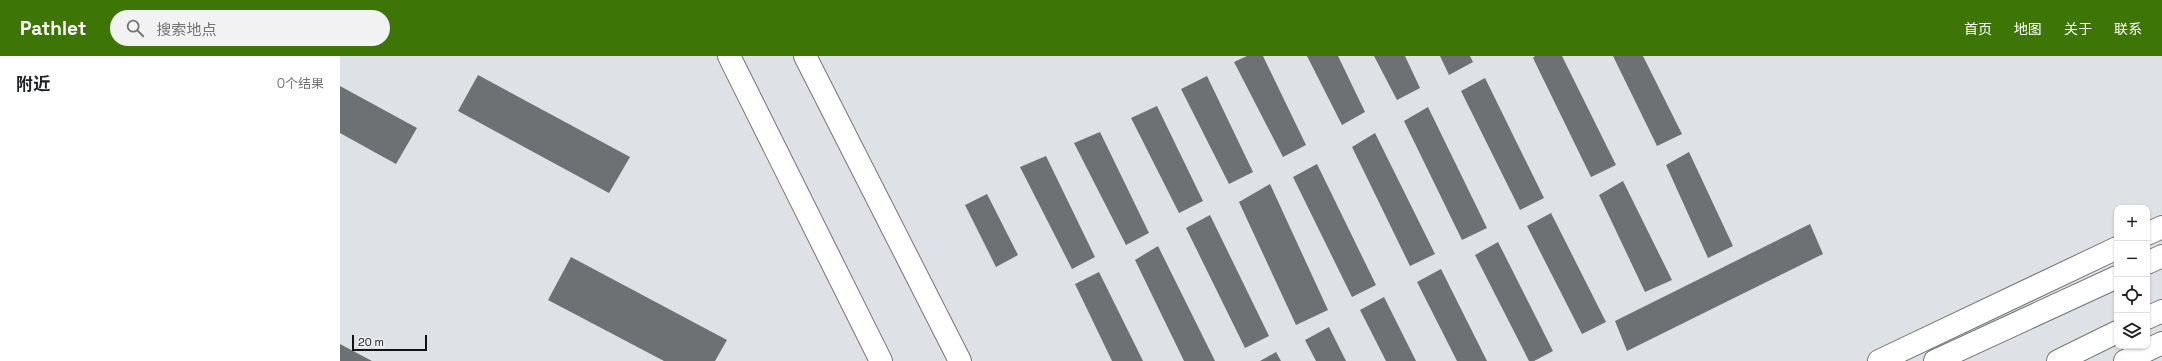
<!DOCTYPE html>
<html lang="zh">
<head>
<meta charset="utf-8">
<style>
	body { margin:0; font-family:"Space Grotesk","Noto Sans SC",sans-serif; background:#f2f2f2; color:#202124 }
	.controls { position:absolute; right:12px; bottom:12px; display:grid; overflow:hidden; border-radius:8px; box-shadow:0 1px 3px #0004 }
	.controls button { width:36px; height:36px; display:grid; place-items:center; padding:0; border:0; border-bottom:1px solid #e0e0e0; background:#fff; color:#202124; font:20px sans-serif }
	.scale { position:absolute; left:12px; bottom:10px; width:75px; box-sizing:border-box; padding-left:4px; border:2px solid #111214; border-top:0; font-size:11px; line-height:14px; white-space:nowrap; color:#111214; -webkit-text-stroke:3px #ebeff2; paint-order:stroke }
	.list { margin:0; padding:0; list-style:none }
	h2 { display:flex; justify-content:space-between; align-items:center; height:52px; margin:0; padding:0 16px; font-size:17px }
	h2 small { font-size:13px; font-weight:400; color:#757577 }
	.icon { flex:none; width:22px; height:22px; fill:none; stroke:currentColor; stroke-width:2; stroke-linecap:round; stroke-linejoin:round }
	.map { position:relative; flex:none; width:1822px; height:305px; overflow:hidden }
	header { display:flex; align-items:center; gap:24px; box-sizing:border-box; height:56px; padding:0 20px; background:#3d7506; color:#fff }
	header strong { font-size:19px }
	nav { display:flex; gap:22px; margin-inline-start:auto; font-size:14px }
	.search { width:280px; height:36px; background:#f2f2f2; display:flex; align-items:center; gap:10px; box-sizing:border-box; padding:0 14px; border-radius:22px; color:#757577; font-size:15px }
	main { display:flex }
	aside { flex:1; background:#fff }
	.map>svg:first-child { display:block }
	.building { fill:#6e7174 }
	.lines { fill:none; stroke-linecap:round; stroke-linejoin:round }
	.major-casing { stroke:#737679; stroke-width:24 }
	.highway-casing { stroke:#737679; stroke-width:24 }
	.major { stroke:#fff; stroke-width:22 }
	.highway { stroke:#fff; stroke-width:22 }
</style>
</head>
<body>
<header>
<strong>Pathlet</strong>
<div class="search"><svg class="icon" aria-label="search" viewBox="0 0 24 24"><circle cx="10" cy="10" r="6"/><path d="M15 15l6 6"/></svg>搜索地点</div>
<nav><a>首页</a><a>地图</a><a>关于</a><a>联系</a></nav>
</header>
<main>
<aside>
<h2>附近<small>0个结果</small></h2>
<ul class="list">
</ul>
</aside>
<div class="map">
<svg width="1822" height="305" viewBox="0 0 1822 305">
	<rect width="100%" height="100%" fill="#dee1e5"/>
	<!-- building -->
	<path class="building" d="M 907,0 L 923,0 L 966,89 L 943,101 L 894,6 Z
		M 967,0 L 998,0 L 1025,56 L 1002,69 Z
		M 1034,0 L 1065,0 L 1080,32 L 1057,44 Z
		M 1100,0 L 1130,0 L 1133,6 L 1109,19 Z
		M 1195,0 L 1222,0 L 1276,109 L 1251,121 L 1193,2 Z
		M 1273,0 L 1303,0 L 1342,78 L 1317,90 Z
		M 138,19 L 290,101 L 269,137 L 118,55 Z
		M 867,20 L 913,116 L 889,128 L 841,33 Z
		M 1145,22 L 1204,142 L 1180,154 L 1121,35 Z
		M 0,30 L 77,72 L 56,108 L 0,77 Z
		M 817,50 L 863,145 L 839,157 L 791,62 Z
		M 1088,51 L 1147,172 L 1122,184 L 1064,65 Z
		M 760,76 L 809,177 L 786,189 L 734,87 Z
		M 1035,77 L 1095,198 L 1070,210 L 1012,91 Z
		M 1349,96 L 1393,190 L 1368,202 L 1326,109 Z
		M 706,100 L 755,201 L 732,213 L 680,111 Z
		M 977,108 L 1036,229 L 1012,241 L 953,121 Z
		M 1283,125 L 1332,224 L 1305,236 L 1259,139 Z
		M 930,128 L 988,254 L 956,269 L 899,146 Z
		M 647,138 L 678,199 L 656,211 L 625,149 Z
		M 1211,157 L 1266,266 L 1242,278 L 1187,170 Z
		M 870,159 L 929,280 L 905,292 L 846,172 Z
		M 1470,168 L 1483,198 L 1287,295 L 1275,265 Z
		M 1158,186 L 1213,295 L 1194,305 L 1189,305 L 1135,199 Z
		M 818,190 L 875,305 L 844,305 L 795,204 Z
		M 231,201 L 387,284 L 375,305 L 324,305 L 208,244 Z
		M 1101,213 L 1147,305 L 1117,305 L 1077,226 Z
		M 759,216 L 803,305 L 772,305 L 735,228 Z
		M 1044,241 L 1076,305 L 1046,305 L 1020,254 Z
		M 989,271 L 1006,305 L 976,305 L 965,284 Z
		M 0,288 L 32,305 L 0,305 Z
		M 936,296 L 941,305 L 920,305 Z"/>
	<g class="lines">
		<defs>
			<path id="major" d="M 389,0 L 541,305
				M 465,0 L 620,305
				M 1807,178 L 1822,171
				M 1539,305 L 1777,192"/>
			<path id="highway" d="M 1807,207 L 1822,200
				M 1807,262 L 1822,255
				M 1595,305 L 1777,221
				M 1718,305 L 1777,276
				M 1785,305 L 1822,287"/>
		</defs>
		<!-- major casing -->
		<use href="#major" class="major-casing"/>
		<!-- highway casing -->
		<use href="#highway" class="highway-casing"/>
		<!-- major -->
		<use href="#major" class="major"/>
		<!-- highway -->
		<use href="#highway" class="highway"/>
	</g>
</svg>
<div class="controls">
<button>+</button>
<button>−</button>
<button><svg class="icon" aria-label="locate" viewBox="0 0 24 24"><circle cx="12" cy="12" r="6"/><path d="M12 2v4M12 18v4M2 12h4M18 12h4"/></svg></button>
<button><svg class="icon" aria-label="layers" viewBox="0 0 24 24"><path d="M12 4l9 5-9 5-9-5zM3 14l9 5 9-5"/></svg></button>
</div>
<div class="scale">20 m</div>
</div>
</main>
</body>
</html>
